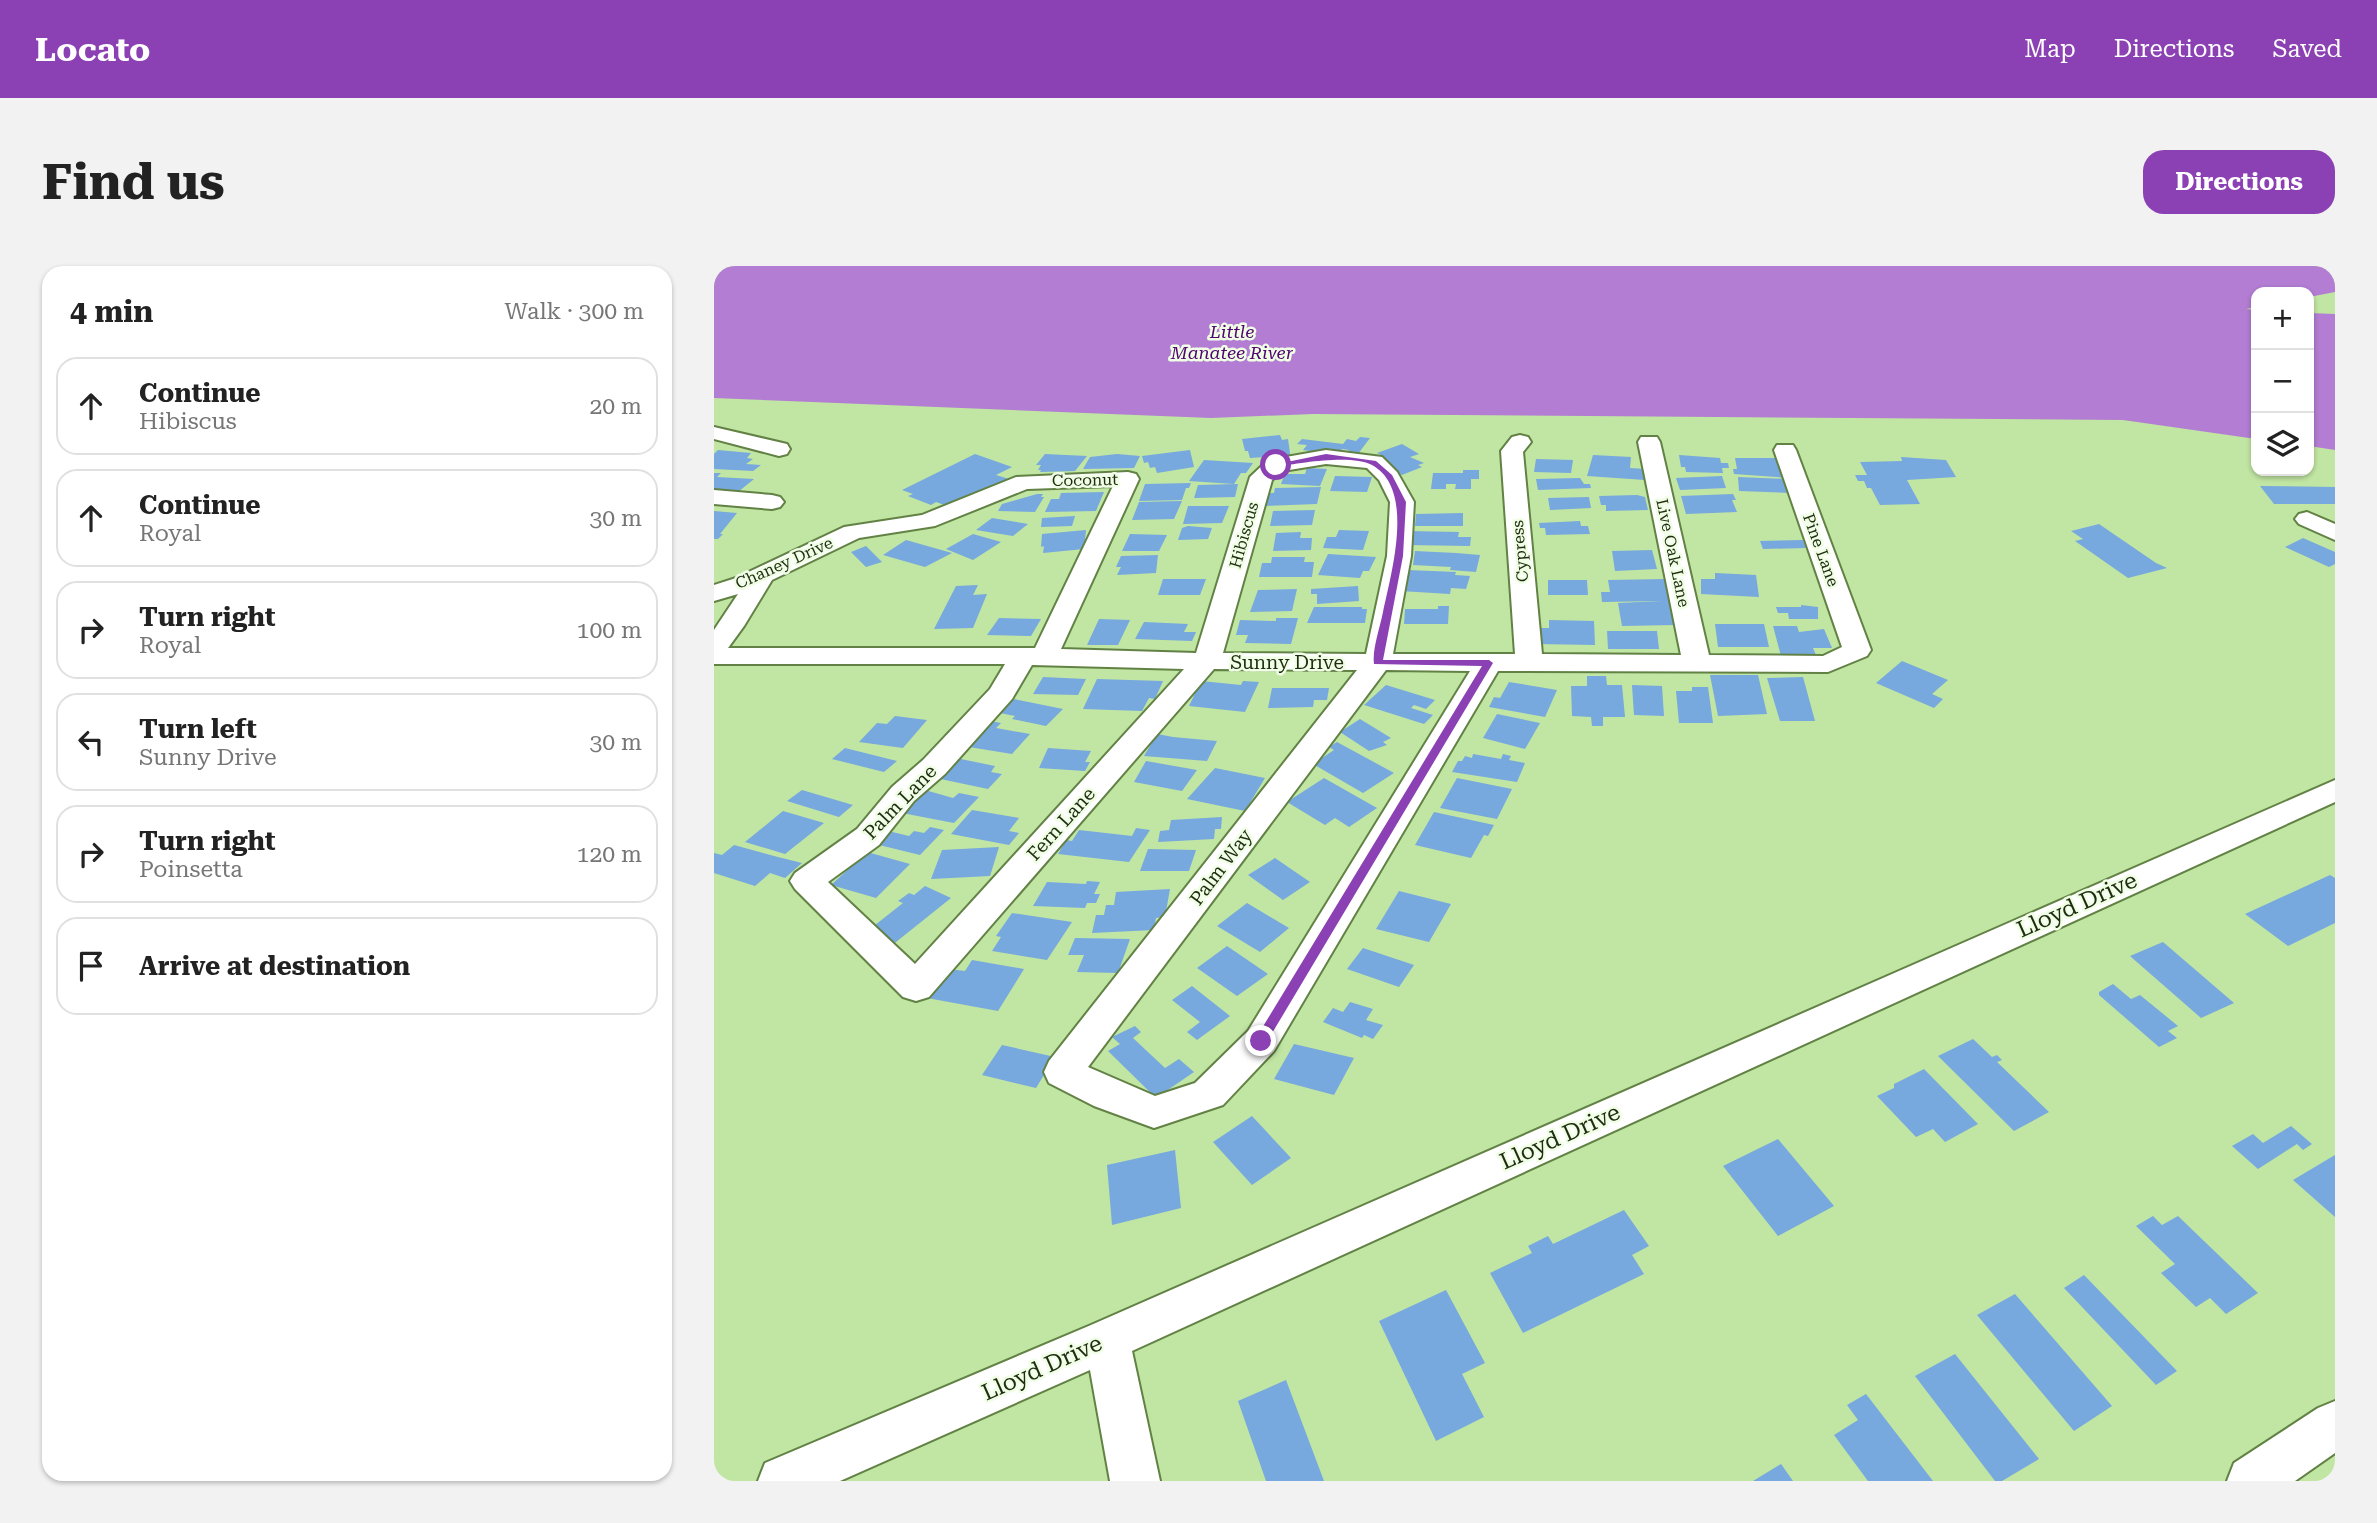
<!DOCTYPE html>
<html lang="en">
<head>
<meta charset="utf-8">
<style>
	body { margin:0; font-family:"Roboto Serif",serif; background:#f2f2f2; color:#222 }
	.controls { position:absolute; right:21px; top:21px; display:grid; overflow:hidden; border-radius:14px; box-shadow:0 2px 5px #0004 }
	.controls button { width:63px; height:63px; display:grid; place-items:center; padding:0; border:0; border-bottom:2px solid #e0e0e0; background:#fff; color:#222; font:35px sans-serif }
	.stop { position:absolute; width:21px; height:21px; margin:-16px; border:5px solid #8b41b3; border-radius:50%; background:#fff }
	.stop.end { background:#8b41b3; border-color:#fff; box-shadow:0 2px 7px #0008 }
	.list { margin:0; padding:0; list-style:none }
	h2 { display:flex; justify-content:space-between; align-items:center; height:91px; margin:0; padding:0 28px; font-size:30px }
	h2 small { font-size:23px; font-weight:400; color:#767676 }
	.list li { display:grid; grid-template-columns:46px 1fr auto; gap:21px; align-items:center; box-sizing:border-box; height:98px; margin:0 14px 14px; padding:0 14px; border:2px solid #e0e0e0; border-radius:21px }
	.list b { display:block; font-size:26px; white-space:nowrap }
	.list p { margin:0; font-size:23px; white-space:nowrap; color:#767676 }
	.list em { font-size:23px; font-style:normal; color:#767676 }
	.icon { flex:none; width:38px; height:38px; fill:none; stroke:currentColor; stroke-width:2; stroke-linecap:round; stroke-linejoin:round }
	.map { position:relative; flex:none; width:1621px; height:1215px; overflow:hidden; border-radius:21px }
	header { display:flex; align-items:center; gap:42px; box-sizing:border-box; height:98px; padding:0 35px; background:#8b41b3; color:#fff }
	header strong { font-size:33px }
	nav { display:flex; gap:38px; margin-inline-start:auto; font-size:24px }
	.intro { display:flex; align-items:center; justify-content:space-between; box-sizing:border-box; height:168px; padding:0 42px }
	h1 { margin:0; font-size:49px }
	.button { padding:18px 32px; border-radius:21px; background:#8b41b3; color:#fff; font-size:24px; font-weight:700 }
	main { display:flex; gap:42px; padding:0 42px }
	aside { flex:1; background:#fff; border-radius:21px; box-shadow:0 2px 5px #0004 }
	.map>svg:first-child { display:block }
	.water { fill:#b27dd3 }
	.building { fill:#77a8de }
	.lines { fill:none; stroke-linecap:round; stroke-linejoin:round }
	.street-casing { stroke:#628245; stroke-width:4 }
	.street { fill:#fff; fill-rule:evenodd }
	.route { fill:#8b41b3 }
	.labels { text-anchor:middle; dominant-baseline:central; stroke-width:5; stroke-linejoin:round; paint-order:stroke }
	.far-street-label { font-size:16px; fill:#1f2c12; stroke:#effee4 }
	.far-water-label { font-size:18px; font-style:italic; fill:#510372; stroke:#effee4 }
	.street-label { font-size:19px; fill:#1f2c12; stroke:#effee4 }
	.near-street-label { font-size:23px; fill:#1f2c12; stroke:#effee4 }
</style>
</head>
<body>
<header>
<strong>Locato</strong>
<nav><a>Map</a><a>Directions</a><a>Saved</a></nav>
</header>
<div class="intro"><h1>Find us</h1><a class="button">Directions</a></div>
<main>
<aside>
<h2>4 min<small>Walk · 300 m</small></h2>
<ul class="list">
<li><svg class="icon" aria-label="ahead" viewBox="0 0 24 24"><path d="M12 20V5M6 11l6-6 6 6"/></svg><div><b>Continue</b><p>Hibiscus</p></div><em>20 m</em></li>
<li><svg class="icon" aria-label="ahead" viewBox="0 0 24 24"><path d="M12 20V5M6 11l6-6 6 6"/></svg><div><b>Continue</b><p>Royal</p></div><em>30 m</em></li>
<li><svg class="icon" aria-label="right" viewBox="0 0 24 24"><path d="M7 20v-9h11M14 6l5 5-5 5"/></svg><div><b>Turn right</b><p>Royal</p></div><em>100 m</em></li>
<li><svg class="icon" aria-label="left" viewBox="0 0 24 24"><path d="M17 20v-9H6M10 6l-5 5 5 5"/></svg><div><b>Turn left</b><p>Sunny Drive</p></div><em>30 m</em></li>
<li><svg class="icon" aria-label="right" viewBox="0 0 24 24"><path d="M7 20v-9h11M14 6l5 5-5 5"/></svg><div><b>Turn right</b><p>Poinsetta</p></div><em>120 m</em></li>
<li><svg class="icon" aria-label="arrive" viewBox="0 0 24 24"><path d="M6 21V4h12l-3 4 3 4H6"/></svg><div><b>Arrive at destination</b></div></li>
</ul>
</aside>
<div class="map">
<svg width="1621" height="1215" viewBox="0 0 1621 1215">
	<rect width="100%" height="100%" fill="#c1e5a3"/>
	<!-- water -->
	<path class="water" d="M 0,0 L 1621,0 L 1621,26 L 1595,31 L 1595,26 L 1542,26 L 1542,41 L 1532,43 L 1542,44 L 1542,173 L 1409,154 L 599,148 L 497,152 L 0,132 Z
		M 1595,47 L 1621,48 L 1621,184 L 1595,180 Z"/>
	<!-- building -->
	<path class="building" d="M 566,169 L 568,174 L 574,173 L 577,194 L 553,197 L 551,191 L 536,192 L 534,185 L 531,185 L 528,173 Z
		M 646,171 L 656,172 L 644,188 L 632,187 L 635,184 L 628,183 L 624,189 L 589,184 L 593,179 L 583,178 L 588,173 L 629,178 L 633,173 L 642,175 Z
		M 688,178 L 705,188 L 696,191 L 710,197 L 704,199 L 708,201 L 688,209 L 661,191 L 667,189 L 663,187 Z
		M 4,184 L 37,187 L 33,192 L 39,193 L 32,198 L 47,199 L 39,205 L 0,203 L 0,188 Z
		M 476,184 L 480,201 L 443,207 L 441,201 L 436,202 L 434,196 L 430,197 L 428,190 Z
		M 261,188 L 298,201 L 282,209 L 295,213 L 239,242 L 222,236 L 217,239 L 194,230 L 199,228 L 188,224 Z
		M 331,188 L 373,190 L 361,205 L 326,206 L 327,204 L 324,204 L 327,199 L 322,199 Z
		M 403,188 L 426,190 L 420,202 L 369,203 L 376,191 Z
		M 879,189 L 917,191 L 916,202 L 932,203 L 931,214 L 873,210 Z
		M 965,189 L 1006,192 L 1007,197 L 1014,197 L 1015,202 L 1008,202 L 1009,207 L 972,206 L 971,201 L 967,201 Z
		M 1187,191 L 1232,194 L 1242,211 L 1193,214 L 1206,238 L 1166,239 L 1157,222 L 1153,222 L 1150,215 L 1144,215 L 1141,209 L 1153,209 L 1146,196 L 1188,195 Z
		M 1021,192 L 1063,192 L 1064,198 L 1073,198 L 1075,212 L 1020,208 L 1019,203 L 1023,203 Z
		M 822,193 L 859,194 L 857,207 L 820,206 Z
		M 490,194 L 539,197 L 532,207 L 527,207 L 520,218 L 475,215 Z
		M 593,202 L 613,203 L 606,220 L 567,218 L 571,208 L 591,208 Z
		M 749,204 L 765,204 L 765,213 L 757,213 L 757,223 L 741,223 L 742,218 L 732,218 L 732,223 L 717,223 L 719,207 L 749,207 Z
		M 0,207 L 7,207 L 3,211 L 40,213 L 24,226 L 0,224 Z
		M 621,210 L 658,211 L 653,226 L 616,225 Z
		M 1008,210 L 1012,222 L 966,224 L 962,212 Z
		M 1024,211 L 1075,213 L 1077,227 L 1025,225 Z
		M 866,212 L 870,218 L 876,218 L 877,222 L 824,224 L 822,213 Z
		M 477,217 L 475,222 L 472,222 L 468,234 L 425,235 L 431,218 Z
		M 524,218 L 521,231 L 480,232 L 484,219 Z
		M 1546,220 L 1621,221 L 1621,238 L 1560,238 Z
		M 607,221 L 603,238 L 550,240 L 553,227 L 560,227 L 561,222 Z
		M 390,226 L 382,245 L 331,246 L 337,233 L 345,233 L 347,227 Z
		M 323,228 L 329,228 L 327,231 L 330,231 L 321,246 L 284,245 L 288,238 Z
		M 1019,228 L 1022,234 L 1018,234 L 1023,246 L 972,248 L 967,230 Z
		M 923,229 L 931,231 L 934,244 L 892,245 L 892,239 L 887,239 L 885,230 Z
		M 875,231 L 877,242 L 836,244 L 834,232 Z
		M 468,235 L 460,253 L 418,254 L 425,236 Z
		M 474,240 L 515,240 L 508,257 L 469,258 Z
		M 601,244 L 598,259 L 556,260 L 559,245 Z
		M 0,245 L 23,247 L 6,268 L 9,268 L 4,273 L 0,273 Z
		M 749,247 L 749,260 L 701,260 L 702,248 Z
		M 361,250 L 358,260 L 327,261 L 328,252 Z
		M 278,252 L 314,258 L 299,270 L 262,264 Z
		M 866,255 L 867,260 L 874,260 L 876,268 L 832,269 L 831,262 L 826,262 L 825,257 Z
		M 1385,258 L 1442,297 L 1453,302 L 1414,312 L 1361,275 L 1369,273 L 1357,265 Z
		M 474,260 L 498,262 L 494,273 L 464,274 L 468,262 Z
		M 372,264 L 370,283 L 329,287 L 330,280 L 327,281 L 328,268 Z
		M 625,264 L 655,265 L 649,284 L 609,282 L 613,271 L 622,271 Z
		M 694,265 L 745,266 L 744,271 L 757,271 L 756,280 L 691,279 Z
		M 587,266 L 586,272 L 598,272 L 597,284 L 559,285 L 562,267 Z
		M 259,268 L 287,276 L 259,294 L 232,283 Z
		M 416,268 L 453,269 L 445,285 L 408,285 Z
		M 1589,272 L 1621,286 L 1621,298 L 1615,301 L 1571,281 Z
		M 192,274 L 238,287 L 211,301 L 169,289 Z
		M 1089,274 L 1092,282 L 1049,283 L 1046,275 Z
		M 152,280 L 168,296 L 152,301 L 137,286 Z
		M 938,284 L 943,303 L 901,305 L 898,285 Z
		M 701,285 L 742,287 L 766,289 L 762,306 L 736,304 L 737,301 L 699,299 Z
		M 614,288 L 662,291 L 655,305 L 649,305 L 646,312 L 604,309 Z
		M 444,289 L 442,307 L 403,309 L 407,301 L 402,301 L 407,290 Z
		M 558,291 L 591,291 L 590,296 L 600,296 L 598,311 L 545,311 L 548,297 L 557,297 Z
		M 694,304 L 742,306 L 741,309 L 756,310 L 752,323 L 737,322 L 736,328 L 686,325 Z
		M 1001,307 L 1042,309 L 1045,331 L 987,328 L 987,313 L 1001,313 Z
		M 449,313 L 492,313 L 486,329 L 444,329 Z
		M 952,313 L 960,359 L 908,360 L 904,337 L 948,335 L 888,336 L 887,326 L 896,326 L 894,314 Z
		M 834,314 L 873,314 L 874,329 L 834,329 Z
		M 264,319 L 259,329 L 273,328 L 259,362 L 220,363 L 242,320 Z
		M 644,320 L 645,335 L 603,338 L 603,328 L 597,328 L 597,323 Z
		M 583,323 L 578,345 L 536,346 L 544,324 Z
		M 1087,339 L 1104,341 L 1104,353 L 1075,353 L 1074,347 L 1064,347 L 1062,341 L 1087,341 Z
		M 724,340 L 735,340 L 734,358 L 690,358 L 691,343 L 724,343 Z
		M 600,341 L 648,341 L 648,343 L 653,343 L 651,357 L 593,357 Z
		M 285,352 L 327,353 L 317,370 L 273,369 Z
		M 562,352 L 584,352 L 577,378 L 531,377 L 534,369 L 522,369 L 526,354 L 562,355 Z
		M 385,353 L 416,354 L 404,379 L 373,379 Z
		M 835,354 L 880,355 L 881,379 L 822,378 L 822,362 L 835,362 Z
		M 430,356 L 474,358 L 470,366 L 482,366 L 478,375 L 421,373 Z
		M 1001,358 L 1050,358 L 1055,381 L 1004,381 Z
		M 1059,360 L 1083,360 L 1085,366 L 1110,363 L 1118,382 L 1099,382 L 1102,389 L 1067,390 Z
		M 893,365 L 943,365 L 945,383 L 894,383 Z
		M 1188,395 L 1234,414 L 1218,428 L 1229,433 L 1220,442 L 1162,417 Z
		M 996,409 L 1044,409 L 1053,448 L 1004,450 Z
		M 873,410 L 892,410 L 893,419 L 908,419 L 911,451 L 889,451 L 889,460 L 878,460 L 877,451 L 858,450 L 857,420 L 873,420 Z
		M 329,411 L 372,413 L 364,429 L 319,428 Z
		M 1089,411 L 1101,455 L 1066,455 L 1053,412 Z
		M 383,413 L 449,415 L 441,433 L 435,432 L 428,445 L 369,443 Z
		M 487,415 L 527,419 L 529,415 L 545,416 L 531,446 L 475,440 Z
		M 795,416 L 843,424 L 831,451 L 775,441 L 780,431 L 786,432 Z
		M 672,419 L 721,434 L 712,443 L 700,439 L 697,442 L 719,449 L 710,458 L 650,439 Z
		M 918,419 L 948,420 L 950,450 L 920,449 Z
		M 978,421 L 994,421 L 999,457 L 965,457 L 962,425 L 978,425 Z
		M 558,422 L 615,422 L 613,434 L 600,434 L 599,441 L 554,442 Z
		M 300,433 L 349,443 L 332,460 L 298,453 L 301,450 L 286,447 Z
		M 783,448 L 826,457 L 811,483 L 769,472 Z
		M 181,450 L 213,454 L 189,482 L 145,476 L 163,457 L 173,458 Z
		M 646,453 L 677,472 L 669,476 L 673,479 L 655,485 L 626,466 Z
		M 271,454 L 287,457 L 282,462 L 316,468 L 298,488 L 255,481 L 267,468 L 260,467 Z
		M 443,468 L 459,471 L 503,475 L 493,495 L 430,490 Z
		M 623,476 L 680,507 L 649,527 L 599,498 L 620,484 L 615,481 Z
		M 131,482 L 183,495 L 170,506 L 118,493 Z
		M 334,482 L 377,485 L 371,496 L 376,496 L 371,505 L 325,502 Z
		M 759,488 L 787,493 L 789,488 L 797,490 L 795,494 L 811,497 L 803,516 L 738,506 L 744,495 L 748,495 L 751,490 L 758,492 Z
		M 237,491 L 281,500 L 277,506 L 288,508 L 274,523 L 217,511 Z
		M 432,495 L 483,504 L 468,525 L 420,516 Z
		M 501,502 L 551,512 L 531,545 L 473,533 Z
		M 610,512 L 663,542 L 635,561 L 621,552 L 611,559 L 573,536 Z
		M 743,512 L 798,523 L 783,553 L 726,542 Z
		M 88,524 L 139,539 L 125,551 L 73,535 Z
		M 211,524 L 239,532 L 245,527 L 265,531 L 240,557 L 188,547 Z
		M 258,544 L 305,552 L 295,565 L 305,567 L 295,579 L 237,568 Z
		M 69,545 L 110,557 L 71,588 L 31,576 Z
		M 720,546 L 780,559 L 774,570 L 770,569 L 757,592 L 701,579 Z
		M 508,551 L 507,563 L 501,563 L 500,573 L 444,576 L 446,565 L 455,564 L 457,554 Z
		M 216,561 L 230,564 L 206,589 L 157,577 L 170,564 L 195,570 L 200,565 L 210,567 Z
		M 422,562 L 436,564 L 415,596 L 344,588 L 352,574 L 358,575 L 365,564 L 418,570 Z
		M 20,579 L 60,590 L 88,597 L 71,612 L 56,607 L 41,620 L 0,607 L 0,587 L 8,589 Z
		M 285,581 L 276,610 L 217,613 L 228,584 Z
		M 434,583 L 482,584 L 475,605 L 426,605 Z
		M 153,586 L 196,598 L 162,632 L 117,619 Z
		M 561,592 L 596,616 L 569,634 L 534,609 Z
		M 1616,609 L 1621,612 L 1621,657 L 1574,680 L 1531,648 Z
		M 373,615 L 386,616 L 380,628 L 386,628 L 382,637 L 373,637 L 371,642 L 319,640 L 333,616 L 372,618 Z
		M 211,620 L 237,632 L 177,680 L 151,667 L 189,637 L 184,635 L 195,627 L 200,629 Z
		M 456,623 L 451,651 L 442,652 L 440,664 L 378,667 L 382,649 L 390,649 L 392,639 L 400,639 L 402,626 Z
		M 685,625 L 737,638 L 715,676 L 662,663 Z
		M 533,637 L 575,662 L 546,686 L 503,660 Z
		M 298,647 L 358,656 L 333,694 L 278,685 L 287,671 L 282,670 Z
		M 361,672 L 416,673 L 404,707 L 363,706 L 370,689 L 354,689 Z
		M 1449,676 L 1520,737 L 1487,752 L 1416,690 Z
		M 513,680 L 554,708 L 523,730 L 483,702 Z
		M 649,682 L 700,699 L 685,721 L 633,703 Z
		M 258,694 L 310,703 L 284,745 L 213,732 L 235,703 L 251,705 Z
		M 1399,718 L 1417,733 L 1426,729 L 1464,760 L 1454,765 L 1463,772 L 1445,781 L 1385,729 L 1385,726 Z
		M 478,720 L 516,750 L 483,774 L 473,766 L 486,756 L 458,734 Z
		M 636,736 L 659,743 L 652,754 L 669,759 L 659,773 L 650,769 L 648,772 L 609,756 L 619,742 L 629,746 Z
		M 421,760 L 427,766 L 419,772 L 451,802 L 465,793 L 480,806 L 442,832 L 394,785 L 406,778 L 398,771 Z
		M 1259,773 L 1278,791 L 1283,789 L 1288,794 L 1283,796 L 1335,846 L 1300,865 L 1224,790 Z
		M 580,778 L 640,792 L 620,829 L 560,813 Z
		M 288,779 L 341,791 L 322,822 L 268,809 Z
		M 1210,803 L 1264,858 L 1231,876 L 1219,863 L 1202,871 L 1163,830 L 1180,822 L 1180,818 Z
		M 538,850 L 577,892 L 538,919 L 499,876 Z
		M 1577,860 L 1598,878 L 1589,884 L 1583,878 L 1544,903 L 1518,880 L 1539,868 L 1549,877 Z
		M 1064,873 L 1120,940 L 1064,970 L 1009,900 Z
		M 461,884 L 467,942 L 398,959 L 393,899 Z
		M 1621,889 L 1621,951 L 1579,914 Z
		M 910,944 L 935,980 L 918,989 L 930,1008 L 809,1067 L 776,1007 L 818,987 L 814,980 L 834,970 L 839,978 Z
		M 1439,950 L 1448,959 L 1464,950 L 1544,1027 L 1512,1048 L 1496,1032 L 1482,1041 L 1447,1007 L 1461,998 L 1422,960 Z
		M 1370,1009 L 1463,1105 L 1442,1119 L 1350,1022 Z
		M 732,1024 L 771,1097 L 748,1108 L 770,1151 L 722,1175 L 665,1055 Z
		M 1301,1028 L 1398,1140 L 1360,1165 L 1263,1049 Z
		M 1241,1088 L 1325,1193 L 1288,1215 L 1281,1215 L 1201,1110 Z
		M 572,1114 L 610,1215 L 552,1215 L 524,1135 Z
		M 1152,1128 L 1219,1215 L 1154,1215 L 1120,1169 L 1144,1154 L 1133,1139 Z
		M 1067,1198 L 1079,1215 L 1039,1215 Z"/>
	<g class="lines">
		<defs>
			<path id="street" d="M 0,161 L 73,178 L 76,183 L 73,188 L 65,190 L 0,173 Z
				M 806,169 L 814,171 L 817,176 L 809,186 L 828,388 L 967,389 L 924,176 L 927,171 L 943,171 L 946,176 L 995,389 L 1109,390 L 1128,381 L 1060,184 L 1063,179 L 1079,179 L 1082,184 L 1157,384 L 1153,390 L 1114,406 L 784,405 L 560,785 L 509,839 L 440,862 L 380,840 L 335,817 L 330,806 L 335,795 L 643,404 L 500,403 L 215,731 L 202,735 L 189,731 L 81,623 L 76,615 L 81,607 L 143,563 L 178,521 L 209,494 L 276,423 L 291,398 L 0,398 L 0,364 L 24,328 L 0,335 L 0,319 L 22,312 L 130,261 L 208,249 L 302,211 L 414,206 L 422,208 L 425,213 L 347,383 L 482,387 L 536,211 L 554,194 L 612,184 L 668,191 L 683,206 L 700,236 L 697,290 L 679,388 L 801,388 L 787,185 L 798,171 ZM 612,198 L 653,202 L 665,214 L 676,236 L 673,290 L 652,388 L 509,387 L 558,214 L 569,205 ZM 399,220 L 321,382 L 14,382 L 30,360 L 58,314 L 145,272 L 221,260 L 313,223 ZM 318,399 L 470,403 L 201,698 L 114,616 L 165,579 L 200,535 L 231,508 L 298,433 ZM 672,404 L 756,405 L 534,765 L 481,817 L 441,830 L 374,801 Z
				M 0,224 L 58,229 L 66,231 L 70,236 L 66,241 L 58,243 L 0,238 Z
				M 1593,246 L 1621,258 L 1621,274 L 1585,258 L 1581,253 L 1585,248 Z
				M 1621,514 L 1621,536 L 418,1085 L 446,1215 L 396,1215 L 376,1104 L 126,1215 L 44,1215 L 51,1197 L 377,1059 Z
				M 1621,1135 L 1621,1187 L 1581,1215 L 1513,1215 L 1520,1197 L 1604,1142 Z"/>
		</defs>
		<!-- street casing -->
		<use href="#street" class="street-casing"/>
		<!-- street -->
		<use href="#street" class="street"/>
	</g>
	<!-- route -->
	<path class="route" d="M 612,188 L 662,195 L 678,209 L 692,236 L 689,290 L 669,394 L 775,394 L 779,397 L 551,779 L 542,779 L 542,772 L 768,400 L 660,398 C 658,383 666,362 669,346 C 677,307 702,223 658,199 C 638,188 585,197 562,201 L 558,199 Z"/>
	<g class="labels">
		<!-- far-street labels -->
		<g class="far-street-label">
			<text transform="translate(371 214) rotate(-1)">Coconut</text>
			<text transform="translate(530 269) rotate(-74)">Hibiscus</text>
			<text transform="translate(1107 284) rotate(70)">Pine Lane</text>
			<text transform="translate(806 285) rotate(-95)">Cypress</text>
			<text transform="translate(959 287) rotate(78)">Live Oak Lane</text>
			<text transform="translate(70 297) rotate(-24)">Chaney Drive</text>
		</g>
		<!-- far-water labels -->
		<g class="far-water-label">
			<text x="518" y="65">Little<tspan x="518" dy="21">Manatee River</tspan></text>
		</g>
		<!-- street labels -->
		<g class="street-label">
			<text x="573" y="396">Sunny Drive</text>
			<text transform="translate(186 536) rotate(-46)">Palm Lane</text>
			<text transform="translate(347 558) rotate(-48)">Fern Lane</text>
			<text transform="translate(507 601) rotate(-53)">Palm Way</text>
		</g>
		<!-- near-street labels -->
		<g class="near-street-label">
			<text transform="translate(1363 639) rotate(-24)">Lloyd Drive</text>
			<text transform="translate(846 871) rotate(-24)">Lloyd Drive</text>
			<text transform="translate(328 1102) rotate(-24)">Lloyd Drive</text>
		</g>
	</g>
</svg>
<div class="controls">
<button>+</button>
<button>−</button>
<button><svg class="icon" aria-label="layers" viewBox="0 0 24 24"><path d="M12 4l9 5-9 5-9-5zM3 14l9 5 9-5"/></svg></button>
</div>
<div class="stop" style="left:562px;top:199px"></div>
<div class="stop end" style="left:547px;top:775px"></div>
</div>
</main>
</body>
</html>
